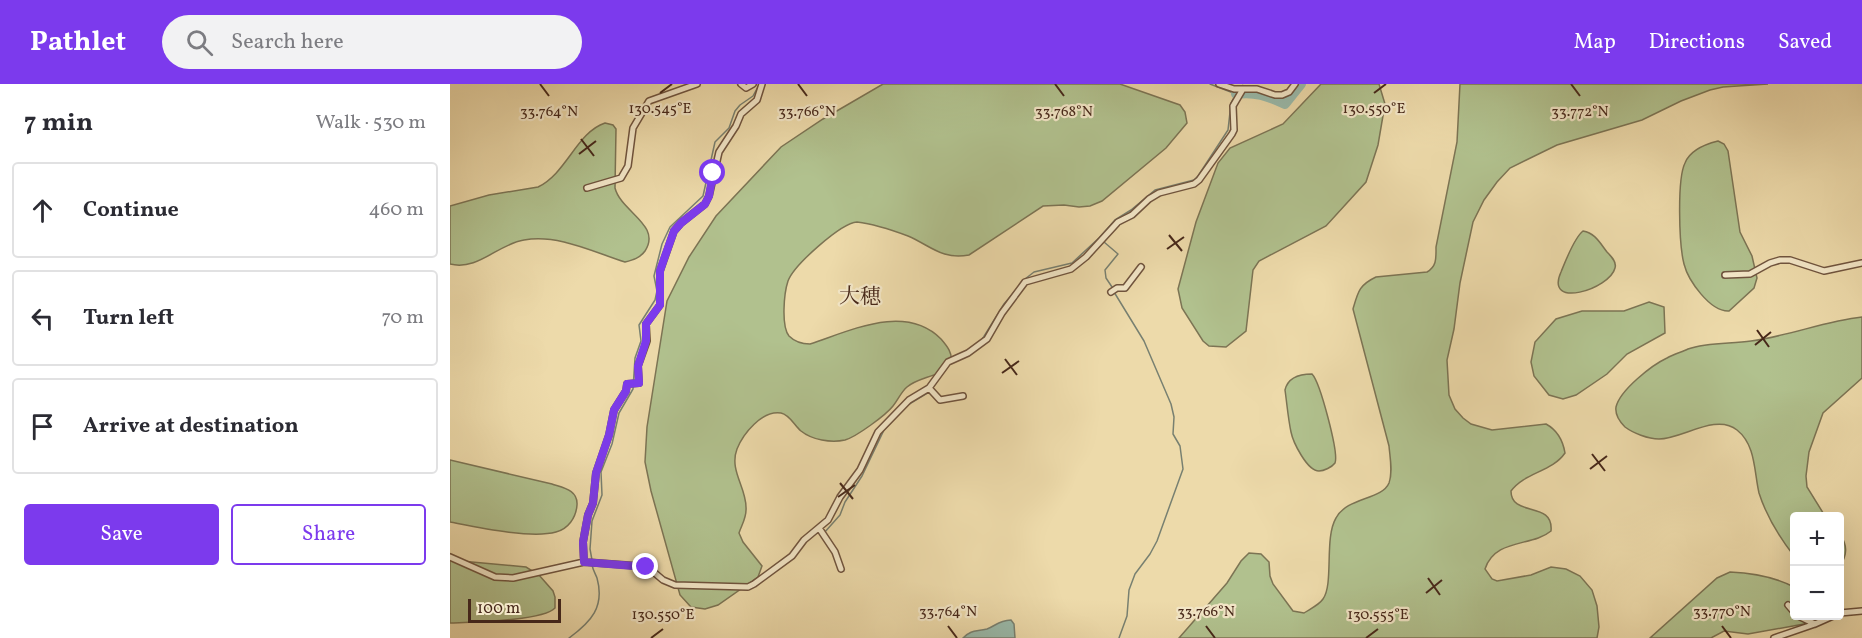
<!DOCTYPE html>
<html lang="en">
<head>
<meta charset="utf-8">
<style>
	body { margin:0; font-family:Vollkorn,"Noto Serif JP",serif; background:#f2f2f3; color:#2b2b33 }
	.controls { position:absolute; right:18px; bottom:18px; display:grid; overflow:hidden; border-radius:6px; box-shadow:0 6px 24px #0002 }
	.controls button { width:54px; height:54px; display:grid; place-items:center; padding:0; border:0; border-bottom:2px solid #e1e1e2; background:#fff; color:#2b2b33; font:30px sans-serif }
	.scale { position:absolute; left:18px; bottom:15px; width:93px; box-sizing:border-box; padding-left:6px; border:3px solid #47281a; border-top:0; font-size:16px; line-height:21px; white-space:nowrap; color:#47281a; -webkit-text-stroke:4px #f3e7c8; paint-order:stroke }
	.stop { position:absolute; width:18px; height:18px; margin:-14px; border:4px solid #7c3aed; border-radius:50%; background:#fff }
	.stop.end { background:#7c3aed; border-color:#fff; box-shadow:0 2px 6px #0008 }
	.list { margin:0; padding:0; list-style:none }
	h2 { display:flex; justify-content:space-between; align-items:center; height:78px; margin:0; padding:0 24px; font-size:26px }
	h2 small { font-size:20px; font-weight:400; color:#7c7c81 }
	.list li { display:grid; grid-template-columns:39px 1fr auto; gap:18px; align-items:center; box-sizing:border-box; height:96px; margin:0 12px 12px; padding:0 12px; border:2px solid #e1e1e2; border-radius:6px }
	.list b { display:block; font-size:22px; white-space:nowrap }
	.list em { font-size:20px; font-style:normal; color:#7c7c81 }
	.actions { display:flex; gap:12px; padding:18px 24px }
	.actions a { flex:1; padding:14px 0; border:2px solid #7c3aed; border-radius:6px; text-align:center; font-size:21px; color:#7c3aed }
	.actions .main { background:#7c3aed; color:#fff }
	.icon { flex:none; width:33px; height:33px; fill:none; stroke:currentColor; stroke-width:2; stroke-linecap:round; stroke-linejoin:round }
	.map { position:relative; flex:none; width:1412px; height:554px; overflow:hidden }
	header { display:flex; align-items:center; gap:36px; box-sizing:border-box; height:84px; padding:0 30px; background:#7c3aed; color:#fff }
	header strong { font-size:28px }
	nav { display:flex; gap:33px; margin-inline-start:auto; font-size:21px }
	.search { width:420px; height:54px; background:#f2f2f3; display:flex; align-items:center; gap:15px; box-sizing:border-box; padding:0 21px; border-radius:33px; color:#7c7c81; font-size:22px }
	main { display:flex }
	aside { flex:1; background:#fff }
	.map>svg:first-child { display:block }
	.green { fill:#b1c18e; stroke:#7c7454; stroke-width:1.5 }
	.water { fill:#99baab; stroke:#788071; stroke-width:1.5 }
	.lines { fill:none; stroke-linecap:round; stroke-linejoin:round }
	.stream { stroke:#788071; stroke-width:1.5 }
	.river { stroke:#99baab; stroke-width:10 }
	.minor-casing { stroke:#70543e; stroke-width:8 }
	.minor { stroke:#f3e7c8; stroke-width:5 }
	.route { stroke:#7c3aed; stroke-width:8 }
	.ticks { fill:none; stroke:#47281a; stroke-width:2 }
	.labels { text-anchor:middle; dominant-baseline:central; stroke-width:4.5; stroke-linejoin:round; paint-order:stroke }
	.quarter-label { font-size:21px; fill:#47281a; stroke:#f3e7c8 }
	.ticks-label { font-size:15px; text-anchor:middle; fill:#47281a; stroke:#f3e7c8; stroke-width:4.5; stroke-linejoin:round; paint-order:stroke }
</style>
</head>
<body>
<header>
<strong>Pathlet</strong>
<div class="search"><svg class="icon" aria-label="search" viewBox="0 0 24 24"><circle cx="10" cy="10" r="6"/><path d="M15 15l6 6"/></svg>Search here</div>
<nav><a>Map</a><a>Directions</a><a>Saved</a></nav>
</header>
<main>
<aside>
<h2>7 min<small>Walk · 530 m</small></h2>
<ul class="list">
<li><svg class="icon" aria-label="ahead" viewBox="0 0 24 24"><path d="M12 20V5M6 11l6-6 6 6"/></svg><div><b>Continue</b></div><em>460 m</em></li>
<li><svg class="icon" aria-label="left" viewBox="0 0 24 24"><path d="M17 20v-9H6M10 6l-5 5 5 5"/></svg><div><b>Turn left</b></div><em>70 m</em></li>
<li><svg class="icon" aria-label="arrive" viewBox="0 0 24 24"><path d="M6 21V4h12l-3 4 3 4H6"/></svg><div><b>Arrive at destination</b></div></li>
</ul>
<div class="actions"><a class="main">Save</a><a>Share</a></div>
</aside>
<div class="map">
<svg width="1412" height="554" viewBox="0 0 1412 554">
	<rect width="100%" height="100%" fill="#eddaaa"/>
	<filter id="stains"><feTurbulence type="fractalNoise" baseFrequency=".00333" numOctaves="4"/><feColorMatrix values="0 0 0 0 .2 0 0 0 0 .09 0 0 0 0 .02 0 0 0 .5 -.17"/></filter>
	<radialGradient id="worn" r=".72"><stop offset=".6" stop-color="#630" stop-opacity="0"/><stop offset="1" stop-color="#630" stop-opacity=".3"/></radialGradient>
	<!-- green -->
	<path class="green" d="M 433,0 L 670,0 L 730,21 L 735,28 L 737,39 L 716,64 L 652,117 L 640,122 L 629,123 L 614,121 L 593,122 L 519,171 C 492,176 481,162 458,152 C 442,146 424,140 407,138 C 391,139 344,181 338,197 C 334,209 331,242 339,252 C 345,258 352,260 360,260 C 400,247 455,219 491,255 C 497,262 503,269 501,279 C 489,294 470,292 457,303 C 451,308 448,316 443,322 C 436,331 406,353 395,356 C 381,359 362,356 351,347 C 344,341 340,331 331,329 C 312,326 293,350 287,365 C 279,386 296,403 296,423 C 297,433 292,440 289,449 L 293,458 L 312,482 L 308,493 L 268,521 L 255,525 L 241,523 L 230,511 L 201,407 L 195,378 L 197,343 L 217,217 L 239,173 L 266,132 L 331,63 L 373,35 Z
		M 871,0 L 929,0 L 935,20 L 928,61 L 916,98 L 876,142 L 809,177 L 803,186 L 796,247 L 776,263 L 759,262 L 753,257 L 732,224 L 728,205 L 746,138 L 768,79 L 780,64 L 833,40 Z
		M 1010,0 L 1318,0 L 1273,3 L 1260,6 L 1231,17 L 1192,36 L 1107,61 L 1060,84 L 1047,98 L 1034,116 L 1023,138 L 1010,199 L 1004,245 L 997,276 L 999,311 L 1005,325 L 1013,334 L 1021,340 L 1042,346 L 1096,340 C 1107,346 1113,357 1115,369 C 1102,388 1075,388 1061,407 C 1061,434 1104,416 1101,447 C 1082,463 1045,454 1035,485 L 1042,495 L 1047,497 L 1081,491 L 1101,483 L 1116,485 L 1130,492 L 1142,506 L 1147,522 L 1149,543 L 1147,554 L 729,554 L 777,499 L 791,477 L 799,469 L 811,470 L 819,478 L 820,492 L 823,500 L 843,527 L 854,529 C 860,525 869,521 873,515 C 884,500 874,454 886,434 C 897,413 932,416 939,399 C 943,388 940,374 939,362 L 903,225 C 908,208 909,201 926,193 L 977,188 C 987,182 986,174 986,163 L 1007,58 Z
		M 155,39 L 163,41 L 166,45 L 165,104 C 171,128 212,141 195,167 C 190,174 183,176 175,178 C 143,168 109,150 74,156 C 48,160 28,187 0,180 L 0,122 L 39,111 L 88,103 C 116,90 127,48 155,39 Z
		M 1268,57 L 1274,60 L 1278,67 L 1290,148 L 1302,172 L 1307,194 L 1304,204 L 1279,227 C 1260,228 1238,196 1234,180 C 1229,161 1227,95 1235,79 C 1240,66 1256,60 1268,57 Z
		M 1133,147 C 1145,149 1150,159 1157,168 C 1161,172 1167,178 1165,184 C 1160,205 1094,226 1111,188 C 1116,176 1124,154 1133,147 Z
		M 1199,218 L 1214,223 L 1215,249 L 1177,270 L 1157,290 L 1126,311 L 1113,315 L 1099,311 L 1084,292 L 1081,278 L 1085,258 L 1106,235 L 1132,227 L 1174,227 Z
		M 1412,233 L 1412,294 L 1373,329 L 1359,368 L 1356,392 L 1357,403 L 1375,432 L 1344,432 L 1344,472 C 1330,454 1316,431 1309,409 C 1304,388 1306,361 1287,346 C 1266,329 1232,355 1209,355 C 1198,355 1183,349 1175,343 C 1170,338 1165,330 1166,323 C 1170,306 1202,281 1217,274 C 1224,270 1232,268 1238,265 C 1258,258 1281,260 1301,257 C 1339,252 1375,237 1412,233 Z
		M 862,290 C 870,298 889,369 885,379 C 882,383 874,387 869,387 C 857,387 843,358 841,348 C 838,334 837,320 835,306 C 838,293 850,290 862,290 Z
		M 0,376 L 102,400 C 114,404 128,406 127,421 C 126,434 118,445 106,448 C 81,455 26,443 0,438 Z
		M 1390,450 C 1397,461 1398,470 1390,482 Z
		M 0,476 L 76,483 L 89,491 L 103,507 L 105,513 L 105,524 C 93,537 21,538 0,539 Z
		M 1280,488 C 1302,489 1325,493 1344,503 L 1344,532 L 1369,532 L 1354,540 L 1298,550 L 1274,547 L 1261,554 L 1200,554 L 1267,494 Z"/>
	<!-- water -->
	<path class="water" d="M 561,536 L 564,540 L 565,554 L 513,554 C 522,545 526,548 537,545 C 547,541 548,537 561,536 Z"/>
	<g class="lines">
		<!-- stream -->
		<path class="stream" d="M 654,158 L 668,170 L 655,186 L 656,194 L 662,203
			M 575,195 L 584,188 L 622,179 L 649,154 L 665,136 L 681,126 L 705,106 L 744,96 L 748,92 L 778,46 L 781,19 L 786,10 L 760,0
			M 664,208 L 694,257 L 721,320 L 724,333 L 723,350 L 730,362 L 733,385 L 707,457 L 700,470 L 685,490 L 679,506 L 677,532 L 669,554
			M 533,254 L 554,220 L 566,206
			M 374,449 L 390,431 L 395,418 L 412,392 L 434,346 L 456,322 L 479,308
			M 142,476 L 140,465 L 142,437 L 152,411 L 151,388 L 162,360 L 169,329 L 183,305 L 185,274 L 191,257 L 189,241 L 205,216 L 207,207 L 204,192 L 212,160 L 220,143 L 253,112 L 265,58 L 279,44 L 285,27 L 290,21 L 303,12 L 309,1
			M 119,554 C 141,538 155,523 147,494 C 145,489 143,486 142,481"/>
		<!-- river -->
		<path class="river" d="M 786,10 C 804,7 818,12 835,20 L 851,0"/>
		<defs>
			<path id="minor" d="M 291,0 L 296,4 L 303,0
				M 769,0 L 784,5 L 807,5 L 825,11 L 832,11 L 839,8 L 845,0
				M 137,104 L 171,94 L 178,82 L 183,44 L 199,17 L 247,0
				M 1275,191 L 1300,190 L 1320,179 L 1330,176 L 1340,176 L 1374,187 L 1412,179
				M 661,208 L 667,204 L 675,204 L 691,183
				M 479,304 L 490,316 L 513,312
				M 369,444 L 385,468 L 391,485
				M 0,473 L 45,493 L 63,494 L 134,478 L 189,482 L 200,485 L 213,496 L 225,501 L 298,503 L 304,500 L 342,472 L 354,456 L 378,436 L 390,413 L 410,386 L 428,348 L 459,316 L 479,304 L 498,278 L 518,269 L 537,255 L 552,229 L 575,198 L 621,185 L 636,173 L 668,138 L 682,131 L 699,115 L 709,109 L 744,100 L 749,96 L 782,50 L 784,46 L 783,22 L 793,5
				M 134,478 L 133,458 L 138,431 L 143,419 L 146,389 L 159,351 L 164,326 L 176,307 L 177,300 L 189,299 L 188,282 L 197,257 L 196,240 L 210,221 L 210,187 L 224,147 L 231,139 L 255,120 L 259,112 L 269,68 L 286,42 L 291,30 L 307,16 L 312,0
				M 1338,521 L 1344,528
				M 1390,529 L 1412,527
				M 1348,532 L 1365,540
				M 1324,554 L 1365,540 L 1383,532"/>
		</defs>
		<!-- minor casing -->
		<use href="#minor" class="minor-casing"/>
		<!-- minor -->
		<use href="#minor" class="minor"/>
	</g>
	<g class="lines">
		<!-- route -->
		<path class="route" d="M 196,483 L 134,478 L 133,458 L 138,431 L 143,419 L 146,389 L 159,351 L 164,326 L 176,307 L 177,300 L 189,299 L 188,282 L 196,257 L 196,240 L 210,221 L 210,187 L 214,175 L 224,147 L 231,139 L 255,120 L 259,112 L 263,89"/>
	</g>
	<!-- ticks -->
	<path class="ticks" d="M 90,0 L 99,12M 348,0 L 357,12M 605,0 L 614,12M 1121,0 L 1130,12M 210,9 L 222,0M 924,9 L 936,0M 131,55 L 144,72M 129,70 L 146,57M 719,151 L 732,167M 717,165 L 734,153M 1307,246 L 1319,263M 1305,261 L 1321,248M 555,275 L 567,291M 552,289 L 569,277M 1142,370 L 1155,387M 1140,385 L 1157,372M 390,399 L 403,415M 388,413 L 405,401M 978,494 L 990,511M 976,509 L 992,496M 498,542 L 507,554M 756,542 L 765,554M 1272,542 L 1281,554M 201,554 L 213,545M 916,554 L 928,545"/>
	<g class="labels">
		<!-- quarter labels -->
		<g class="quarter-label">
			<text x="410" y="213">大穂</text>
		</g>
	</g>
	<g class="ticks-label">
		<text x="210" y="29">130.545°E</text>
		<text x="924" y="29">130.550°E</text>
		<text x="99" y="32">33.764°N</text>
		<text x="357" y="32">33.766°N</text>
		<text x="614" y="32">33.768°N</text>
		<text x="1130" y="32">33.772°N</text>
		<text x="498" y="532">33.764°N</text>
		<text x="756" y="532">33.766°N</text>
		<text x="1272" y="532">33.770°N</text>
		<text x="213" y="535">130.550°E</text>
		<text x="928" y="535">130.555°E</text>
	</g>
	<rect width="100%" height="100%" filter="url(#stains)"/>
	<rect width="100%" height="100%" fill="url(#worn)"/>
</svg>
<div class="controls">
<button>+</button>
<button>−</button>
</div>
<div class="scale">100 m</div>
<div class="stop" style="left:263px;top:89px"></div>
<div class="stop end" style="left:196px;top:483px"></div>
</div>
</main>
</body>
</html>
